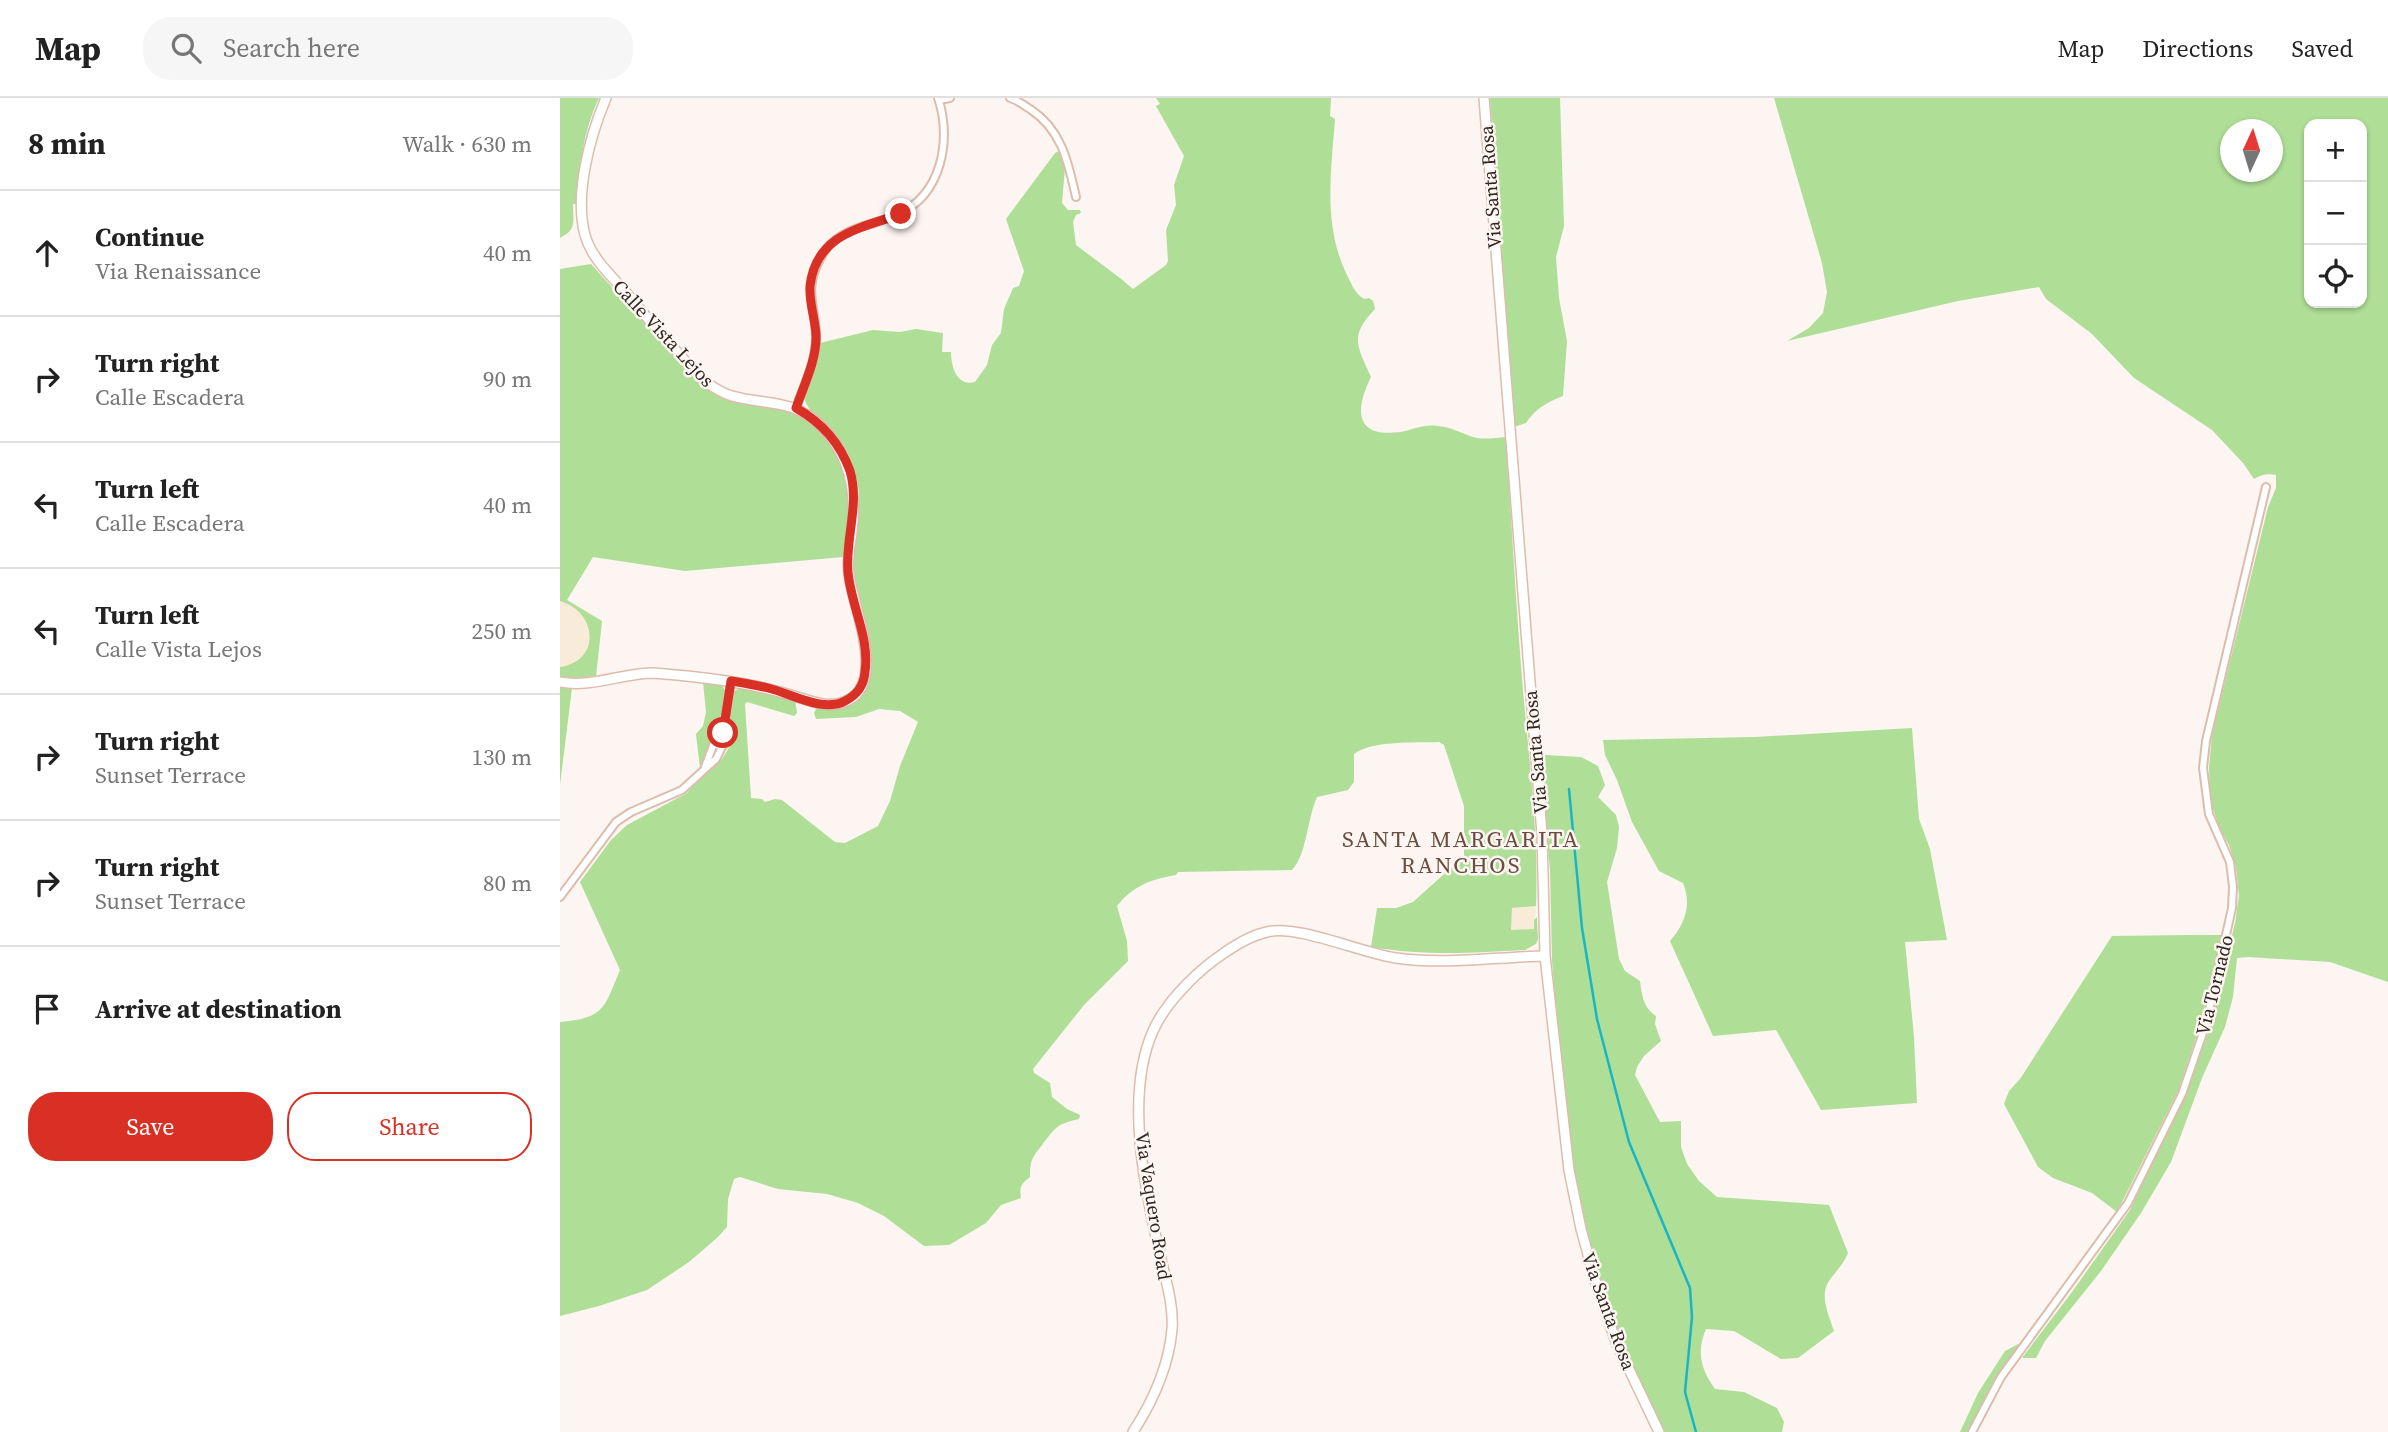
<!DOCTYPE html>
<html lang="en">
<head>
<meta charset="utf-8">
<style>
	body { margin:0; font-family:"Source Serif 4",serif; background:#f6f6f6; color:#222 }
	.controls { position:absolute; right:21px; top:21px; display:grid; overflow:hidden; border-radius:14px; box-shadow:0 2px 5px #0004 }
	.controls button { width:63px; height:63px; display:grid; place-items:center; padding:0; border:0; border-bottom:2px solid #e0e0e0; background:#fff; color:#222; font:35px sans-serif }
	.compass { position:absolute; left:1660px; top:21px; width:63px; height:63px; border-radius:50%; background:#fff; box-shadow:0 2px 5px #0004; rotate:4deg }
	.stop { position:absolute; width:21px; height:21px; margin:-16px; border:5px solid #d93025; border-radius:50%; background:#fff }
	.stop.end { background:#d93025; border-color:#fff; box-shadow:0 2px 7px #0008 }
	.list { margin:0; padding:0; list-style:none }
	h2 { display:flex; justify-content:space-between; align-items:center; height:91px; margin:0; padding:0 28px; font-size:30px }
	h2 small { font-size:23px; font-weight:400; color:#767676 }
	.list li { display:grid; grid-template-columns:46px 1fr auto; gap:21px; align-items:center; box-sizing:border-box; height:126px; padding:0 28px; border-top:2px solid #e0e0e0 }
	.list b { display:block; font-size:26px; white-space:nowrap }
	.list p { margin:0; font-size:23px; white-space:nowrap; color:#767676 }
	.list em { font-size:23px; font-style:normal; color:#767676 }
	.actions { display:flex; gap:14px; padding:21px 28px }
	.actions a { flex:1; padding:16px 0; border:2px solid #d93025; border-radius:28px; text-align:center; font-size:24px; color:#d93025 }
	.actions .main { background:#d93025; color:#fff }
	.icon { flex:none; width:38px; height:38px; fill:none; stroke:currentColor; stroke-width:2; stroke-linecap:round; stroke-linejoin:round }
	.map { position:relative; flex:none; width:1828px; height:1334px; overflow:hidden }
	header { display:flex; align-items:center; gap:42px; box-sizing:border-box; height:98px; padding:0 35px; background:#fff; border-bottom:2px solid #e0e0e0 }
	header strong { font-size:33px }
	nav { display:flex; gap:38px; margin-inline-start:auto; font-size:24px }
	.search { width:490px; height:63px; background:#f6f6f6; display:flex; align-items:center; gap:18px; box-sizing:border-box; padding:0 24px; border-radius:28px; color:#767676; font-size:26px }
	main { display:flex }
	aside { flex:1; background:#fff }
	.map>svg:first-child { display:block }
	.industrial { fill:#f8ebd7 }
	.green { fill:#afde96; fill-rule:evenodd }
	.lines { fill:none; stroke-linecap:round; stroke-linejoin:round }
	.stream { stroke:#19b5c3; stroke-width:2.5 }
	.street-casing { stroke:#debcad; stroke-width:10 }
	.secondary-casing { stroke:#debcad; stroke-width:12 }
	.street { stroke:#fff; stroke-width:6 }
	.secondary { stroke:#fff; stroke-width:9 }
	.route { stroke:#d93025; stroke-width:9 }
	.labels { text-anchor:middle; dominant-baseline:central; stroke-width:5; stroke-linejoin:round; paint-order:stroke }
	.street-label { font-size:19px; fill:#31251f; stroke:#fcf5f2 }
	.quarter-label { font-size:23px; letter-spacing:2px; fill:#6a4d40; stroke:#fcf5f2 }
</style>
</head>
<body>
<header>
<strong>Map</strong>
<div class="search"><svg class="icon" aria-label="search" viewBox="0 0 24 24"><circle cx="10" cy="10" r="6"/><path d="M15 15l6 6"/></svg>Search here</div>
<nav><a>Map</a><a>Directions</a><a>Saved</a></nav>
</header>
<main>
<aside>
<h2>8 min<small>Walk · 630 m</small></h2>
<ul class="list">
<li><svg class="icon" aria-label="ahead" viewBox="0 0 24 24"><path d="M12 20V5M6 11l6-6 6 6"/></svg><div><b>Continue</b><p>Via Renaissance</p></div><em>40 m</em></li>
<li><svg class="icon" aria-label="right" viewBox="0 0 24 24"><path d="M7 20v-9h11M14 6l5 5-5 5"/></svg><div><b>Turn right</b><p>Calle Escadera</p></div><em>90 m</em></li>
<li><svg class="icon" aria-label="left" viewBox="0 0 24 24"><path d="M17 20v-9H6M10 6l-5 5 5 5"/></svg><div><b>Turn left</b><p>Calle Escadera</p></div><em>40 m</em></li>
<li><svg class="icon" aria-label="left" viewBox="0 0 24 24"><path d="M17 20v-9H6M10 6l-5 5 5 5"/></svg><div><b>Turn left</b><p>Calle Vista Lejos</p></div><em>250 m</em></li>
<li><svg class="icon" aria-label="right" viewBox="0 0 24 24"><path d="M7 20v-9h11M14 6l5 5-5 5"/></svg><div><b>Turn right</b><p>Sunset Terrace</p></div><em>130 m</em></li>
<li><svg class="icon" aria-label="right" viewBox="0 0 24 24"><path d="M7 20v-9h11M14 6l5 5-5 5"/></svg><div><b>Turn right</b><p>Sunset Terrace</p></div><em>80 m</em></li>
<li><svg class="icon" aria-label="arrive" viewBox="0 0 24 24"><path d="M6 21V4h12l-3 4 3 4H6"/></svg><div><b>Arrive at destination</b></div></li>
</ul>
<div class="actions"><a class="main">Save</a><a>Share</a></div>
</aside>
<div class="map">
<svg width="1828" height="1334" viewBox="0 0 1828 1334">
	<rect width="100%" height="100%" fill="#fcf5f2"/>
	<!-- industrial -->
	<path class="industrial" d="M 0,499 L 42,523 L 36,578 L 16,580 L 0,579 Z
		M 976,808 L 974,831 L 951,833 L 952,810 Z"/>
	<!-- green -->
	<path class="green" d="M 0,0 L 39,0 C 23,33 19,70 18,106 L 13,106 C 13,123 17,132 0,140 Z
		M 596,0 L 771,0 L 770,18 L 775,21 C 771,74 763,126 786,175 C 791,185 795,196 804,201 L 809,200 L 813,203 L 815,211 C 789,238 797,248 811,279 C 795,311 794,340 840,334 C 853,332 864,326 877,328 C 891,329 901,335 913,339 C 923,342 935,340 946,339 C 951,415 955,492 961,568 C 967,648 979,728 976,808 L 952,810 L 951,832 L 974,831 L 974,822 L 977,819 L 978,841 L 976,846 L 965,852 C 910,855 866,858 811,849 L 817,810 L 836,810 L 853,804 L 904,758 L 904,708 L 884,647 L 879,644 C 855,645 813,642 794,656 L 794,684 L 788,692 L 757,699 C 747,721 747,756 732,772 L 618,774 L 616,777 C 591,781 573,788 557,808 L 567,843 L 568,863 L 524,907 L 473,971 L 474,975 L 490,985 L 492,999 L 507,1011 L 520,1017 L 519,1021 C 495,1027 496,1029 482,1047 C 472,1060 470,1062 470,1079 C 461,1086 459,1089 461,1100 L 441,1107 L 426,1125 L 389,1147 L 364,1148 L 324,1118 L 298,1105 L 267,1096 L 218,1091 L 180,1079 L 174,1081 L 168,1101 L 167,1129 L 158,1139 L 129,1164 L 87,1192 L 39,1208 L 0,1218 L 0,924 C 45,920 44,910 60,872 L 20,784 L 51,742 L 67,727 L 127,695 L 150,669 L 162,661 L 172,645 L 172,639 L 168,632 L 173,597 L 174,593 L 180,590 L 235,602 L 237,615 L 234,618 L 187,604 L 185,606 L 191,700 L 202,701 L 205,704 L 215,701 L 222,702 L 275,744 L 285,745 L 318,728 L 330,703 L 340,668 L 358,624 L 340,613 L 319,611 L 296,619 L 256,621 L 254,615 L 257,609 C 271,611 287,610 298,600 C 329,570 296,516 294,481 C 292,452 300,424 299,395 C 298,382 293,371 289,359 C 279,332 250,321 244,300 L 260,245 L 313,232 L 340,234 L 356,231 L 383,235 L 382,254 L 391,254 C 391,269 397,289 415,284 L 427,267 L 432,247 L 441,235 L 444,211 L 453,190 L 459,188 L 464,173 L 446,121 L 495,55 L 499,53 L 505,70 L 502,105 L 508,112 L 520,112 L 521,115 L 516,117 L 513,124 L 516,147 L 560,180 L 573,191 L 606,167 L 608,163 L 606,132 L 616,107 L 614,87 L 624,58 L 596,8 L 600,6 Z
		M 930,0 L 1000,0 L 1004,128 L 996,159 L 999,200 L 1007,243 L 1003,298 C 986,305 976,310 966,325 L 954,329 Z
		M 1214,0 L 1828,0 L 1828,884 L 1770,864 L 1688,859 L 1677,860 L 1673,899 L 1665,929 L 1642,980 L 1611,1064 L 1581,1115 L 1541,1173 L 1485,1243 L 1476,1260 L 1462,1260 L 1512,1194 L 1570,1112 L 1627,993 L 1650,930 L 1675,825 L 1679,798 L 1676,769 L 1669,747 L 1659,729 L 1650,701 L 1649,670 L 1652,637 L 1708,409 L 1716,390 L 1716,377 C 1707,375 1701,377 1694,381 L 1683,365 L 1652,332 L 1574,280 L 1532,236 L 1486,201 L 1479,189 L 1398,203 L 1227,243 L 1249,230 L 1263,215 L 1267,194 L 1262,165 ZM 1749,26 L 1802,26 L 1802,205 L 1749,205 ZM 1671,32 L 1713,32 L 1713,74 L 1671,74 Z
		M 31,166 L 140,287 C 167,305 182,302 212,308 C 248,315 280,347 287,384 C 292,408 287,435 283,459 L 125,473 L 33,459 L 7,502 L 42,523 L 36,578 L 16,580 L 0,579 L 0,569 C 41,563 38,514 0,503 L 0,171 Z
		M 143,584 L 162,588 L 166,594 L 161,629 L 151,637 L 150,645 L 140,670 L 136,636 L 143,628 L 146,614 Z
		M 0,588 L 12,590 L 0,687 Z
		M 1352,630 L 1359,721 L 1370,751 L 1387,842 L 1345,844 L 1354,939 L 1357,1005 L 1261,1012 L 1216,932 L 1153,938 L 1110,843 C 1125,826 1132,807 1123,785 L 1099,773 L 1072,724 L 1057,682 L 1045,657 L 1043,642 L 1195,639 Z
		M 986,657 L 1021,659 L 1038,668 L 1045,687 L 1038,699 L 1056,717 L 1059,729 L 1057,750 L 1047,784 L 1059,861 L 1065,873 L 1080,883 C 1082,898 1083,909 1096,918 L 1095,926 L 1101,943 L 1084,958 L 1077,969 L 1075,977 L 1100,1024 L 1121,1023 L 1121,1049 L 1127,1066 L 1139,1083 L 1157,1099 L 1269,1107 L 1288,1155 C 1283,1167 1276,1173 1269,1183 C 1259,1197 1269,1218 1274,1233 L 1238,1260 L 1221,1261 L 1174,1233 L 1146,1231 C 1136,1254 1141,1272 1155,1291 L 1184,1294 L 1217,1310 L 1224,1324 L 1222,1334 L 1103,1334 L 1065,1253 L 1047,1207 L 1030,1155 L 1018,1101 L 999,949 L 992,862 L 990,772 L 980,664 L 982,659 Z
		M 1630,837 L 1663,837 L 1638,934 L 1618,993 L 1557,1114 L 1532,1095 L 1493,1080 L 1478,1069 L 1444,1006 L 1449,993 L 1460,981 L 1552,838 Z
		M 1462,1244 L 1446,1266 L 1408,1334 L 1400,1334 L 1418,1295 L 1445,1253 Z"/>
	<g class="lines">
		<!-- stream -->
		<path class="stream" d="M 1009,691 L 1022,830 L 1037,921 L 1069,1044 L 1130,1190 L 1132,1219 L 1125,1294 L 1136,1334"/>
		<defs>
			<path id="street" d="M 450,0 C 458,2 463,7 470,11 C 502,32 508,64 516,99
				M 379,2 L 390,0
				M 236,310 C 244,287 257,262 256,237 C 255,205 243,192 261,159 C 277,129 310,129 338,116 C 382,97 392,41 378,0
				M153 641a7 7 0 1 1 14 0a7 7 0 1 1-14 0Z
				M 163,635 L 171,583
				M 145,669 L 154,645
				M 0,799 L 56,724 L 71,714 L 122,692 L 156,661 L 162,649
				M 1412,1334 L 1441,1279 L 1568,1105 L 1622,996 L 1646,926 L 1672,810 L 1673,789 L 1670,764 L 1649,716 L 1643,670 L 1646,643 L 1706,389"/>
			<path id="secondary" d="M 924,0 L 982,736 L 985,858 L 1009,1072 L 1021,1131 L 1035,1182 L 1056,1244 L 1099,1334
				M 0,584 C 32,590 62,575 94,575 C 141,579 189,584 234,598 C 249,602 265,610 281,605 C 331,591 292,508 289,476 C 287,461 290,448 292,434 C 297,393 290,356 260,327 C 234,301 204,307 172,298 C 161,295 153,289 144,283 C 118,256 93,227 69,198 C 53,179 32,162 25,137 C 14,96 30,38 46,0
				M 573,1334 C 593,1303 609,1268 612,1231 C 614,1205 604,1177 599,1152 C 584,1087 565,996 593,933 C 601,915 614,899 628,885 C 645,867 682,839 707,834 C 736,826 802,855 836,860 C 884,867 936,859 985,858"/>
		</defs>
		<!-- street casing -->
		<use href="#street" class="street-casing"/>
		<!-- secondary casing -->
		<use href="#secondary" class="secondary-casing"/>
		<!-- street -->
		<use href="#street" class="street"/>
		<!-- secondary -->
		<use href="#secondary" class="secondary"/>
	</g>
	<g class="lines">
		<!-- route -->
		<path class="route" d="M 163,635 L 171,583 C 184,585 196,587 208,590 C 230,595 263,615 285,603 C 297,597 304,587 305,574 C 310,539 291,508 288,474 C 285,440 300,407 290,373 C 280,345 261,324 236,310 C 244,287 257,261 256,237 C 255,220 249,205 250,188 C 256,136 301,130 341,116"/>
	</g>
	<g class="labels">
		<!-- street labels -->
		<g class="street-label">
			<text transform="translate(930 89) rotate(-94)">Via Santa Rosa</text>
			<text transform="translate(104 235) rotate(47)">Calle Vista Lejos</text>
			<text transform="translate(975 654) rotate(-95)">Via Santa Rosa</text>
			<text transform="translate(1654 887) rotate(-76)">Via Tornado</text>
			<text transform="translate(594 1108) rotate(81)">Via Vaquero Road</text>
			<text transform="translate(1049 1213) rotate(70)">Via Santa Rosa</text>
		</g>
		<!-- quarter labels -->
		<g class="quarter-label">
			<text x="901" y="741">SANTA MARGARITA<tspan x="901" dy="26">RANCHOS</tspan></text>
		</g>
	</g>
</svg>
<div class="controls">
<button>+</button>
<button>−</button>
<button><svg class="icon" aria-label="locate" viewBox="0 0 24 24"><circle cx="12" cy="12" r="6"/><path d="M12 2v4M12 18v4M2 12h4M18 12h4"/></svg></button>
</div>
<svg class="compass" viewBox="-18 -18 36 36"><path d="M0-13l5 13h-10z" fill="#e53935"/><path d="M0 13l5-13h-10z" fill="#767676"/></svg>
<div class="stop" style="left:163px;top:635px"></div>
<div class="stop end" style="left:341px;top:116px"></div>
</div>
</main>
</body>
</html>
